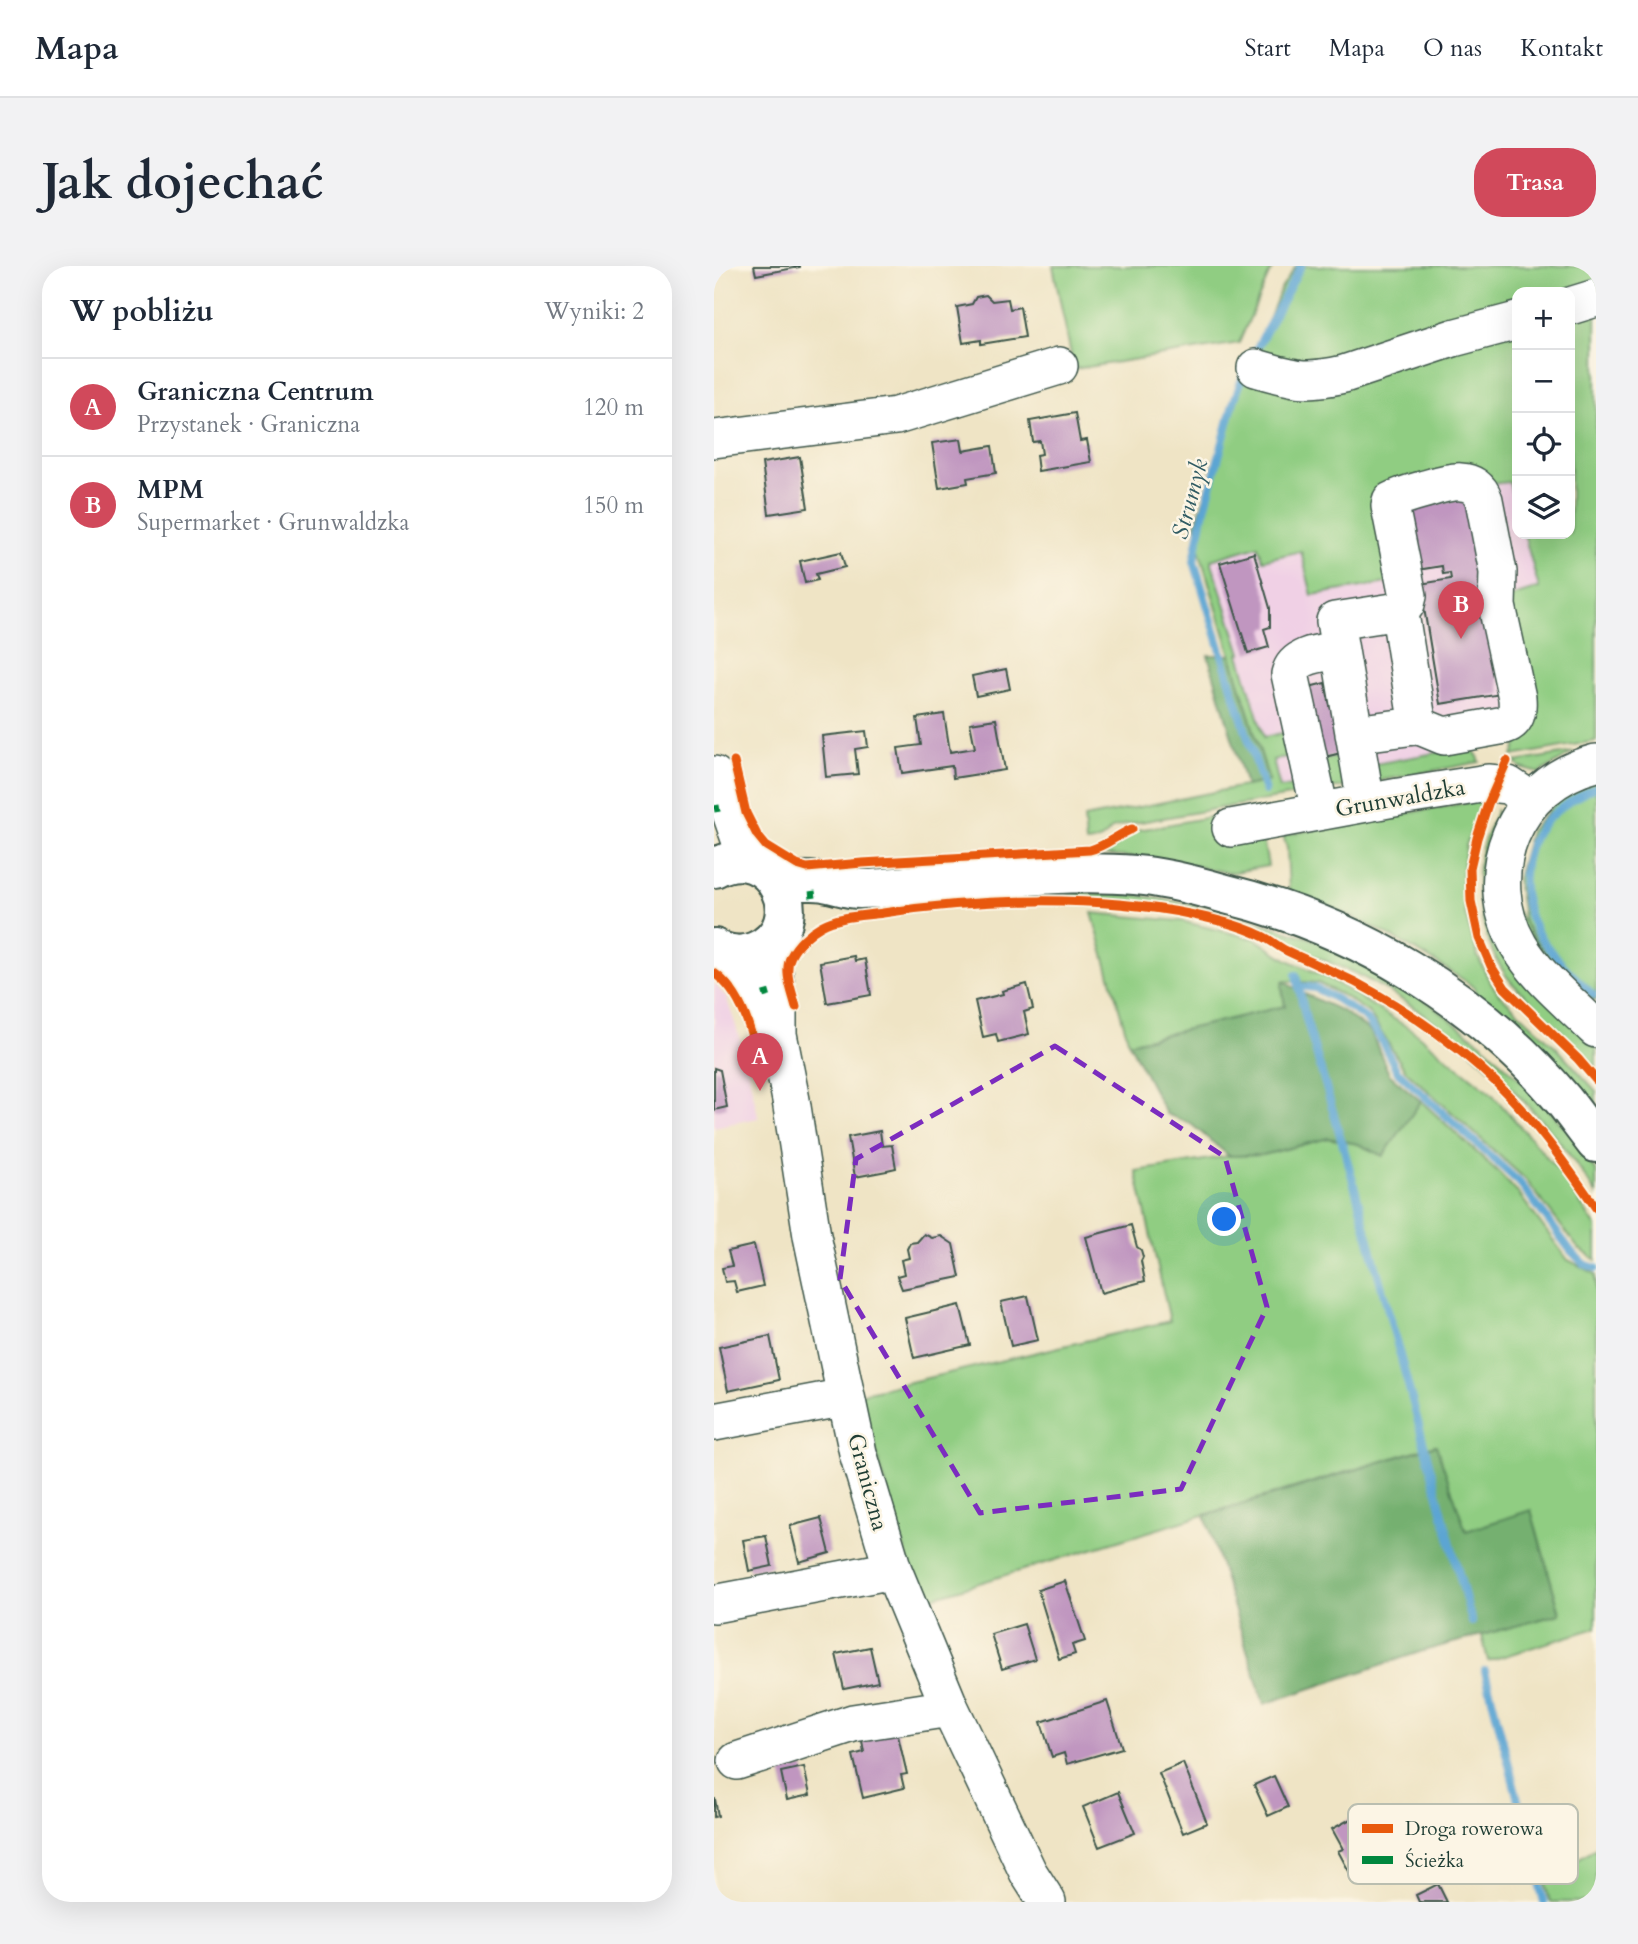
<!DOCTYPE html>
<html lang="pl">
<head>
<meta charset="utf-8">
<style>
	body { margin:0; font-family:Cardo,serif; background:#f2f2f3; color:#1f2937 }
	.controls { position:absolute; right:21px; top:21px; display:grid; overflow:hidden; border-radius:14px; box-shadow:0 7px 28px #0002 }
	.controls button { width:63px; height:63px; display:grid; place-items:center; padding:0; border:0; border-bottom:2px solid #e0e1e3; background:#fff; color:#1f2937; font:35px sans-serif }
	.you { position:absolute; left:511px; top:954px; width:24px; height:24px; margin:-18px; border:5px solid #fff; border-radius:50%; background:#1a73e8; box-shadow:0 0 0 10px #1a73e833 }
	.badge { display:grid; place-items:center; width:46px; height:46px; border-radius:50%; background:#d1495b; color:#fff; font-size:23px; font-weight:700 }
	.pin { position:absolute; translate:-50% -58px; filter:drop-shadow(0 2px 4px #0008) }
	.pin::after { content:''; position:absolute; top:37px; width:24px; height:21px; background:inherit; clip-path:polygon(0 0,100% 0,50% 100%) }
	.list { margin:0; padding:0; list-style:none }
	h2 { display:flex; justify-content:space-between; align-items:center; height:91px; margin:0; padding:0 28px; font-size:30px }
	h2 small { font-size:23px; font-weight:400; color:#747a83 }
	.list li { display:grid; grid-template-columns:46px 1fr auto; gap:21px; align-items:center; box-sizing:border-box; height:98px; padding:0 28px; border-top:2px solid #e0e1e3 }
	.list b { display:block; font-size:26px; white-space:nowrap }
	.list p { margin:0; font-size:23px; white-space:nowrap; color:#747a83 }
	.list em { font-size:23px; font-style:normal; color:#747a83 }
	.icon { flex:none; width:38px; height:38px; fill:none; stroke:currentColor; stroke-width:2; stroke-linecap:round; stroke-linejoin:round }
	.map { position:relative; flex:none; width:882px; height:1636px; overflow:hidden; border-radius:28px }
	header { display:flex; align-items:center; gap:42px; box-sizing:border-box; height:98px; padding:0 35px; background:#fff; border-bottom:2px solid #e0e1e3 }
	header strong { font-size:33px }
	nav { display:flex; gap:38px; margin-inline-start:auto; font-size:24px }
	.intro { display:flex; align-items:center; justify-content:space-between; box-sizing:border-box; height:168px; padding:0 42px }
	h1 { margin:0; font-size:49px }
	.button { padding:18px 32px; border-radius:28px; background:#d1495b; color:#fff; font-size:24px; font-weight:700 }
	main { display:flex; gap:42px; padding:0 42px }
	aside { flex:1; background:#fff; border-radius:28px; box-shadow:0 7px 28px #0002 }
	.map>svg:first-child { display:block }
	.built { fill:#f0d0e5 }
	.green { fill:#90cd82; stroke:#58855b; stroke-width:2 }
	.forest { fill:#74b070; stroke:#4a7652; stroke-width:2 }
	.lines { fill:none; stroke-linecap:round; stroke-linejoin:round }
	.stream { stroke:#5ba5d3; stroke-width:8 }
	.building { fill:#c096c0 }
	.minor-casing { stroke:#3e564a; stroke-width:40 }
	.major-casing { stroke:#3e564a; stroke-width:42 }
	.minor { stroke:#fff; stroke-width:37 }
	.major { stroke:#fff; stroke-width:38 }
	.quiet { stroke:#00873e; stroke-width:7; stroke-dasharray:14 7; stroke-linecap:butt }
	.cycleway-casing { stroke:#fcf5e5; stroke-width:13 }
	.cycleway { stroke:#e8590c; stroke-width:9 }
	.marked { fill:none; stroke:#7b2cbf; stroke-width:5; stroke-dasharray:14 9; stroke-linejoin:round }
	.labels { text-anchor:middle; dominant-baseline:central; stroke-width:5; stroke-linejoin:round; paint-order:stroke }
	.street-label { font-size:23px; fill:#1f3d34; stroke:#fcf5e5 }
	.water-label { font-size:24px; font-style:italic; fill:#315c64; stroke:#fcf5e5 }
	.key { fill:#fcf5e5; stroke:#babeb0; stroke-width:2 }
	.key-label { font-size:19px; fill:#1f3d34 }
</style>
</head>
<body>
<header>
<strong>Mapa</strong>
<nav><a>Start</a><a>Mapa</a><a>O nas</a><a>Kontakt</a></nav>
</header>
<div class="intro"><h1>Jak dojechać</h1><a class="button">Trasa</a></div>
<main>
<aside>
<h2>W pobliżu<small>Wyniki: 2</small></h2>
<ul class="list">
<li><span class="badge">A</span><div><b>Graniczna Centrum</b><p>Przystanek · Graniczna</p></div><em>120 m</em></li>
<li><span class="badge">B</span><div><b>MPM</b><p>Supermarket · Grunwaldzka</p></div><em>150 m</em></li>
</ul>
</aside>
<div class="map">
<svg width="882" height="1636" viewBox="0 0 882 1636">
	<rect width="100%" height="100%" fill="#fcf5e5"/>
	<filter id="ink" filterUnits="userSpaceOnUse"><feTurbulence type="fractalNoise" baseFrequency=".0143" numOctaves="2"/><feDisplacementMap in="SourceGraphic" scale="14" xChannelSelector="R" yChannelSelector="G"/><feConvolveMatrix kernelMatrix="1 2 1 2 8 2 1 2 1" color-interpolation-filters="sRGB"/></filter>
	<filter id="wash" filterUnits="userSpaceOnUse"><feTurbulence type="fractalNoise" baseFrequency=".00686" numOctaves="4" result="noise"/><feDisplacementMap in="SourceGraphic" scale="28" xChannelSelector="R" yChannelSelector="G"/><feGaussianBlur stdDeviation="1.57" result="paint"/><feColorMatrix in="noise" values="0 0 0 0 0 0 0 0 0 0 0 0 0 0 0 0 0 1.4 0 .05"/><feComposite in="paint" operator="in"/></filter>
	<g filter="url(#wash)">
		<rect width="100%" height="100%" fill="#efe4c5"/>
		<!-- built -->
		<path class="built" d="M 790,185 L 803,226 L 803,268 L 816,268 L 833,325 L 812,453 L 804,475 L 559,527 L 486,287 L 713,214 Z
			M 0,717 L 12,731 L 19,751 L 30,786 L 44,850 L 44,852 L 0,861 Z"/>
		<!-- green -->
		<path class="green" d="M 339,0 L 561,0 L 555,8 L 525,77 L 360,103 Z
			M 582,0 L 882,0 L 882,475 L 799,490 L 812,453 L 793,332 L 825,322 L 810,268 L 856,268 L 856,26 L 803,26 L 803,244 L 795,216 L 778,218 L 685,315 L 598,329 L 587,285 L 549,294 L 544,280 L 497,294 L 527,387 L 525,388 L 550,471 L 573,466 L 584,488 L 559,494 L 566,522 L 591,518 L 593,527 L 409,559 L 398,562 C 391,572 385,576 372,577 L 370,552 L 555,515 L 486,287 L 482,257 L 527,123 L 567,23 Z
			M 748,482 C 758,484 763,485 766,496 L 658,516 L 655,499 Z
			M 860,486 L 825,507 L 807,502 L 801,496 Z
			M 633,488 L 640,519 L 611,524 L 603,495 Z
			M 882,514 L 882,733 L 878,735 L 841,702 L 810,657 L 803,613 L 816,565 L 848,529 Z
			M 768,534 L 752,580 L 748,612 L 751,647 L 764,691 L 775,714 L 784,727 L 843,782 L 882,825 L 882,848 L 763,730 L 760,722 L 753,716 C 696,679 639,647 575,625 L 573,582 L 569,569 Z
			M 782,545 L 785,555 L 773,596 L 882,778 L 882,802 L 847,765 L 797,716 C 770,682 758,629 767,586 C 770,572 777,559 782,545 Z
			M 512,548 L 549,572 L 554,600 L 515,607 L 451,594 L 388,589 L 397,584 L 419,565 Z
			M 354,626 L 424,629 L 502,643 L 599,673 L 659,703 L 715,737 L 767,777 L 815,822 L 859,870 L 882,906 L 882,928 C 828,841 738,757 647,710 C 624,698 598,691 574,678 C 558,669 547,660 527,654 C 471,638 412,633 354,631 Z
			M 378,647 L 467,655 L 541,673 L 574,694 L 612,711 L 698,764 L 777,827 L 846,906 L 882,961 L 882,994 L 864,982 L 811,913 L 691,804 L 655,747 L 630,730 L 604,717 L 570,715 L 568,721 L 571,740 L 415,777 Z
			M 707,835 L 783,905 L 804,927 L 854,994 L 882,1008 L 882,1362 L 774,1395 L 768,1369 L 846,1347 L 817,1245 L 752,1266 L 721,1179 L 206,1335 L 145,1128 L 456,1055 L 422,905 L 515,890 L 549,889 L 614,872 L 644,878 L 669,890 Z
			M 882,1582 L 882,1636 L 836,1636 L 830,1613 Z"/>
		<!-- forest -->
		<path class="forest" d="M 494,389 L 517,389 L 555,515 L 532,520 Z
			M 569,715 L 593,729 L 628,745 L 657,766 L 675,808 L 707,835 L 669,890 L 644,878 L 614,872 L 549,889 L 515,890 L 477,858 L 452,848 L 415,777 L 571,740 L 568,721 Z
			M 722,1179 L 752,1265 L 817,1244 L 846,1348 L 709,1385 L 550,1438 L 491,1250 Z"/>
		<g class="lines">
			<!-- stream -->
			<path class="stream" d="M 537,93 L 587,0
				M 531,104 L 519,138 L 488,254 L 480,295 L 515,412 L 551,525
				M 582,709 L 592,753 L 635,900 L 758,1356
				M 585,720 L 601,722 L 622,733 L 651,752 L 665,770 L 683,805 L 806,917 L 857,985 L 870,998 L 882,1002
				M 879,729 C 859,709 836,689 822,664 C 804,632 805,587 829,558 C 843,542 863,530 882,521
				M 771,1405 L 830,1636"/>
		</g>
		<g id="blocks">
			<!-- building -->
			<path class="building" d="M 40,0 L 86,0 L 86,1 L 42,9 Z
				M 272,29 L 278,35 L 294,33 L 296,43 L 306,41 L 311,71 L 267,78 L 267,74 L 249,77 L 243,41 L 258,38 L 262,31 Z
				M 361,147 L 366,175 L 373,174 L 377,196 L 324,205 L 322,189 L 328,188 L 326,175 L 319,176 L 316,155 Z
				M 247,173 L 249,185 L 278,180 L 282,207 L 253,212 L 254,217 L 225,222 L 218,177 Z
				M 86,191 L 94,242 L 55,248 L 48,197 Z
				M 754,232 L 787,428 L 726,438 L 706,318 L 737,313 L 736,307 L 729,308 L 728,300 L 703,304 L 692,242 Z
				M 127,286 L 131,301 L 102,308 L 104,314 L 91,317 L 86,295 Z
				M 540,287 L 556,342 L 556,361 L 550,363 L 555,381 L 534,387 L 506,297 Z
				M 292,403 L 296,423 L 262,430 L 258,410 Z
				M 611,417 L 627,487 L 603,493 L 587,423 Z
				M 230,448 L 236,486 L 261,482 L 256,457 L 282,453 L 291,504 L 239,512 L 238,500 L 188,507 L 184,482 L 207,479 L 203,452 Z
				M 152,465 L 154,481 L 141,483 L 144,508 L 112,511 L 108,470 Z
				M 140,690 L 141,695 L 151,693 L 157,729 L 113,737 L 106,696 Z
				M 313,718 L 319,743 L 310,746 L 315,768 L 284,776 L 282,768 L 269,771 L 261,735 L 289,728 L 288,725 Z
				M 0,802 L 6,804 L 13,841 L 0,844 Z
				M 166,865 L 168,880 L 178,879 L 182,902 L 173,904 L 173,905 L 141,911 L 134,871 Z
				M 417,959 L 423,981 L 427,984 L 429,991 L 427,995 L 431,1015 L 387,1027 L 372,971 Z
				M 210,968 L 218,972 L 227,970 L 239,978 L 246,1011 L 188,1023 L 183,1010 L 190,1008 L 187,994 L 195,992 L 193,983 L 196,977 L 203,976 Z
				M 40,979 L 49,1020 L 23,1026 L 20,1015 L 11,1016 L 8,1002 L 18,1000 L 14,985 Z
				M 314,1030 L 324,1074 L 297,1080 L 287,1036 Z
				M 246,1039 L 256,1079 L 200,1092 L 191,1052 Z
				M 56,1070 L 65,1114 L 14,1125 L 5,1081 Z
				M 107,1252 L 116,1287 L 85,1296 L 76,1260 Z
				M 52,1270 L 58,1300 L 35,1305 L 29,1274 Z
				M 351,1315 L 371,1375 L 358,1379 L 361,1388 L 345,1393 L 324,1324 Z
				M 310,1358 L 321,1393 L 288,1403 L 277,1368 Z
				M 156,1381 L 164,1416 L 130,1423 L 122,1388 Z
				M 393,1435 L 408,1482 L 353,1498 L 350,1487 L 338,1491 L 327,1456 Z
				M 182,1461 L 193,1508 L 187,1509 L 190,1522 L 149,1532 L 139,1489 L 150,1486 L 147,1469 Z
				M 469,1497 L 493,1557 L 469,1567 L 445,1507 Z
				M 90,1501 L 96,1529 L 73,1534 L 67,1506 Z
				M 560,1510 L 574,1541 L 554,1550 L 540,1519 Z
				M 404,1526 L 421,1567 L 385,1581 L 369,1541 Z
				M 0,1533 L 1,1533 L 4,1550 L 0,1551 Z
				M 655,1543 L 678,1587 L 637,1609 L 624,1585 L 629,1583 L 618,1563 Z
				M 724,1618 L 733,1636 L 705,1636 L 702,1629 Z"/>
		</g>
	</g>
	<g filter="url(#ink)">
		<use href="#blocks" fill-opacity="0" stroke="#3e564a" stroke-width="2"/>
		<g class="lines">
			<defs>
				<path id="minor" d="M 856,40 L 882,32
					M 542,102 C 580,113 591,117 630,108 L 739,72 L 803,55
					M 0,173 L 182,150 L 345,100
					M 640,468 L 701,460 L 708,461 L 730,470 L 791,459 C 803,455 804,444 803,432 L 783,340 L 784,306 L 770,234 C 760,205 729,218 708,224 C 697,227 686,230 677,235 L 676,240 L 694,330 L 692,338 L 685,347
					M 882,497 C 800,517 763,608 805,680 C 823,711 857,738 882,763
					M 0,509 L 10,527 L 34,596
					M 652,537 L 621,355 L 679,346 L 686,348 L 704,460
					M 606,545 L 576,408 C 581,388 608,387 626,384
					M 517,562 L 685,531 L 774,517 L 794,519 L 818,535
					M 59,673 L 59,696 L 64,736 L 64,768 L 77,834 L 98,970 L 144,1187 L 179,1304 L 236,1442 L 314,1606 L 333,1636
					M 19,688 L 40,733 L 64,768
					M 0,1156 L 132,1131
					M 0,1338 L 179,1304
					M 23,1495 L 139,1457 L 236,1442"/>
				<path id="major" d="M 0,602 C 58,570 102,659 42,685 C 28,691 13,689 0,682
					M 63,615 C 78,615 95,614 110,616 C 122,618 134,623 146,623 C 164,623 182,621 199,619 C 272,614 347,603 421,609 C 450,611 480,619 508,627 C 640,659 762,730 850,835 C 861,849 871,863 882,877"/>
			</defs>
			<!-- minor casing -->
			<use href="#minor" class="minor-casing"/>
			<!-- major casing -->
			<use href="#major" class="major-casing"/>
			<!-- minor -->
			<use href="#minor" class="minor"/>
			<!-- major -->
			<use href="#major" class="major"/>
			<!-- quiet -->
			<path class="quiet" d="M 0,543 L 6,542
				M 98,625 L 99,632
				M 49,729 L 56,727"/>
			<defs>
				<path id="cycleway" d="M 793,495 L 774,538 L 763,572 L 756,602 L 757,635 L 765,672 L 777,700 L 791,722 L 864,793 L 882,814
					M 20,496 L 32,547 L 43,569 L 52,580 L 65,588 L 83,599 L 93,602 L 148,597 L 376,584 C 392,580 403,569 418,563
					M 0,707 C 32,729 40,777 48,812
					M 82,741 C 78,725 69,705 77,690 C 83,678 96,666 107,660 C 125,650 149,650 169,647 C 267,632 383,629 480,649 C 503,654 525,659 546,669 C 556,673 564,681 573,685 C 596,696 619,705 641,716 C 696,745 756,787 798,833 C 829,866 856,904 882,942"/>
			</defs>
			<!-- cycleway casing -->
			<use href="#cycleway" class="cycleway-casing"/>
			<!-- cycleway -->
			<use href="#cycleway" class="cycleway"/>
		</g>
	</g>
	<!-- marked area -->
	<path class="marked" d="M 341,780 L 511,891 L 553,1041 L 467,1223 L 266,1247 L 126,1013 L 142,893 Z"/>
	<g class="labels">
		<!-- street labels -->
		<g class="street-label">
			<text transform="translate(686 532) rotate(-10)">Grunwaldzka</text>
			<text transform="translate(154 1216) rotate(75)">Graniczna</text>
		</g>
		<!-- water labels -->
		<g class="water-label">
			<text transform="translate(476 233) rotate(-75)">Strumyk</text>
		</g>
	</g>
	<!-- legend -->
	<rect x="634" y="1538" width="230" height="80" rx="10" class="key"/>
	<rect x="648" y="1558" width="31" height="9" fill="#e8590c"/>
	<rect x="648" y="1590" width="31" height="8" fill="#00873e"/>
	<g class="key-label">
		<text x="691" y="1569">Droga rowerowa</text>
		<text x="691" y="1601">Ścieżka</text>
	</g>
</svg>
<div class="controls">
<button>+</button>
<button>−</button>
<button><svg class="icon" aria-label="locate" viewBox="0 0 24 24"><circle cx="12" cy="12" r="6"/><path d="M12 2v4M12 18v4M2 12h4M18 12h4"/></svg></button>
<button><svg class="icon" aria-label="layers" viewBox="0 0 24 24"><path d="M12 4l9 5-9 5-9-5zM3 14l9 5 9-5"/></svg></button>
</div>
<div class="you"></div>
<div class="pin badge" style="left:46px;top:825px">A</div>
<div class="pin badge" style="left:747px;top:373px">B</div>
</div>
</main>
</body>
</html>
